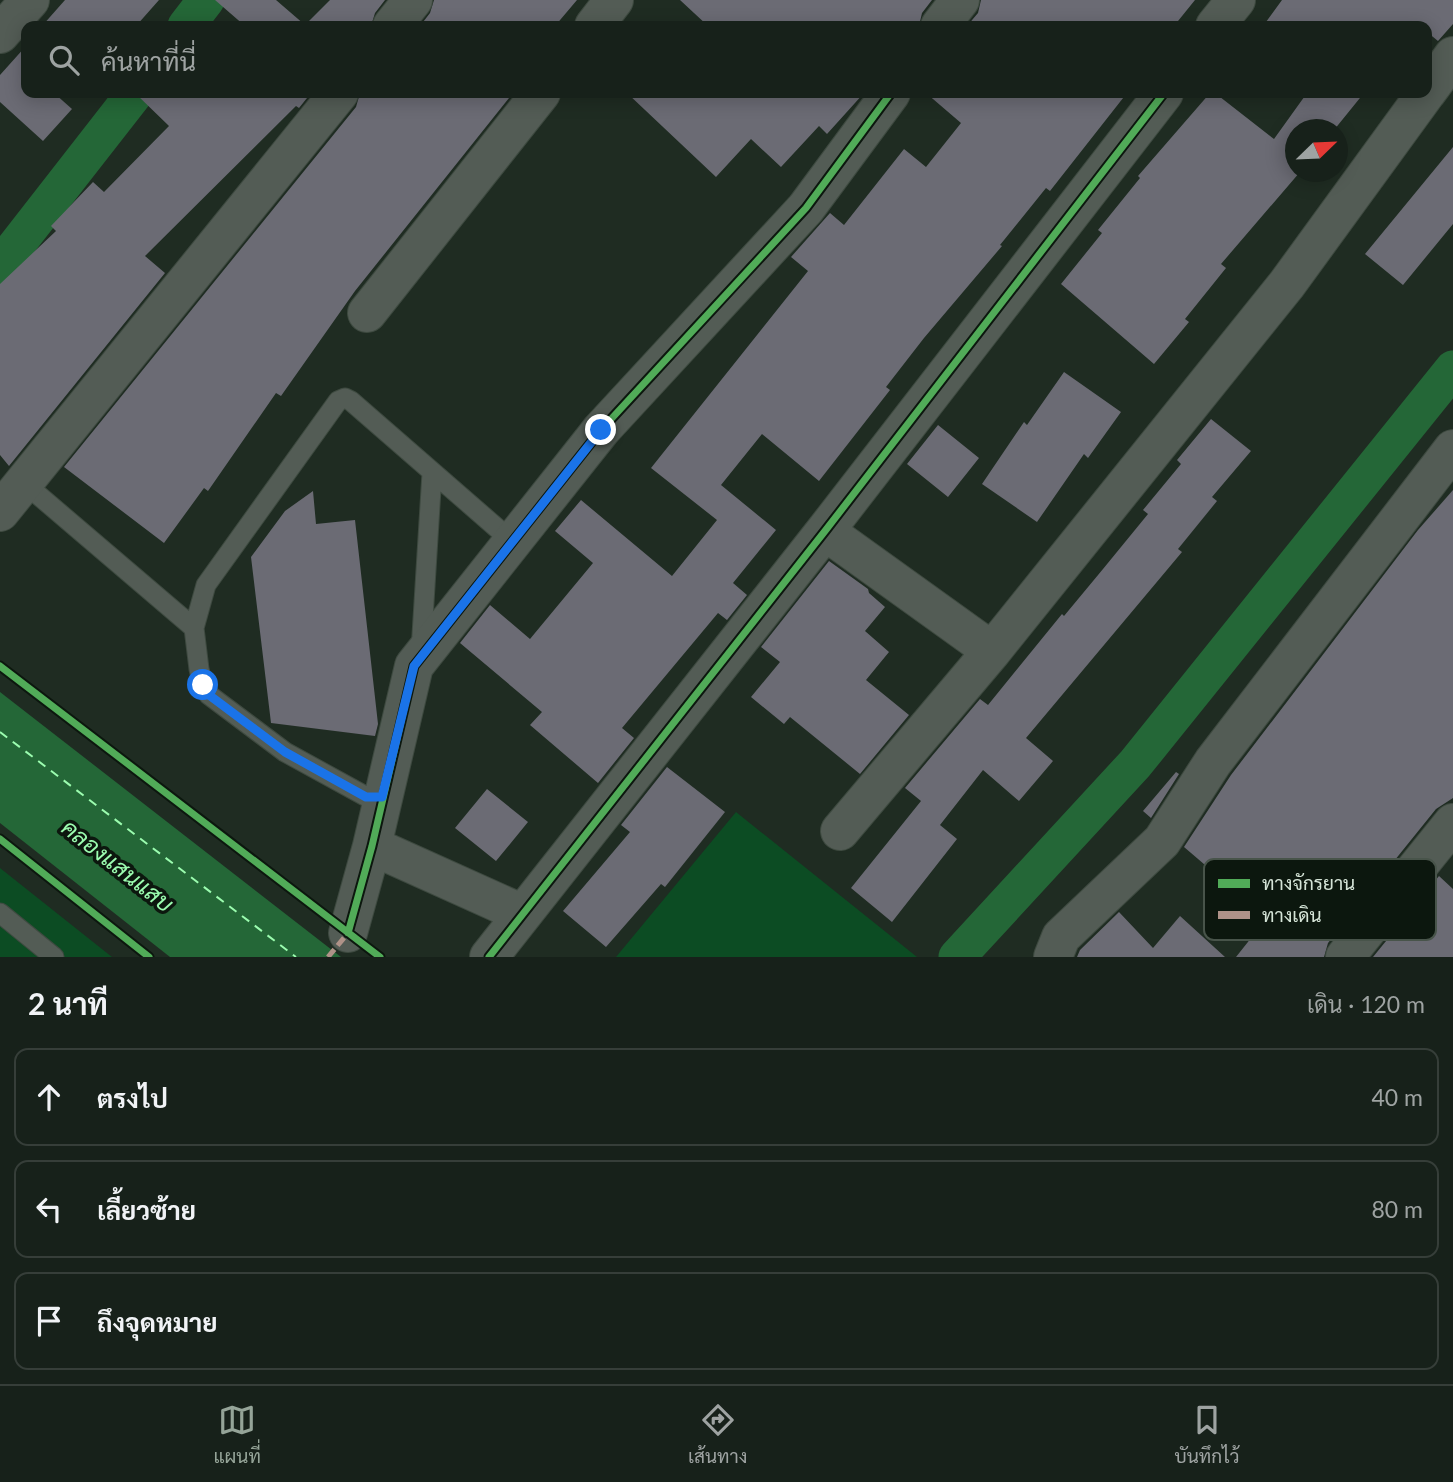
<!DOCTYPE html>
<html lang="th">
<head>
<meta charset="utf-8">
<style>
	body { margin:0; font-family:Lato,Sarabun,sans-serif; background:#202923; color:#f1f3f6 }
	.compass { position:absolute; left:1285px; top:119px; width:63px; height:63px; border-radius:50%; background:#17211a; box-shadow:0 4px 18px #0003; rotate:67deg }
	.stop { position:absolute; width:21px; height:21px; margin:-16px; border:5px solid #1a73e8; border-radius:50%; background:#fff }
	.stop.end { background:#1a73e8; border-color:#fff; box-shadow:0 2px 7px #0008 }
	.list { margin:0; padding:0; list-style:none }
	h2 { display:flex; justify-content:space-between; align-items:center; height:91px; margin:0; padding:0 28px; font-size:30px }
	h2 small { font-size:23px; font-weight:400; color:#9ea3a2 }
	.list li { display:grid; grid-template-columns:46px 1fr auto; gap:21px; align-items:center; box-sizing:border-box; height:98px; margin:0 14px 14px; padding:0 14px; border:2px solid #363e39; border-radius:14px }
	.list b { display:block; font-size:26px; white-space:nowrap }
	.list em { font-size:23px; font-style:normal; color:#9ea3a2 }
	.icon { flex:none; width:38px; height:38px; fill:none; stroke:currentColor; stroke-width:2; stroke-linecap:round; stroke-linejoin:round }
	.map { position:relative; flex:none; width:1453px; height:957px; overflow:hidden }
	.search { position:absolute; background:#17211a; box-shadow:0 4px 18px #0003; left:21px; right:21px; top:21px; height:77px; display:flex; align-items:center; gap:18px; box-sizing:border-box; padding:0 24px; border-radius:14px; color:#9ea3a2; font-size:26px }
	.sheet { height:427px; background:#17211a }
	nav { display:flex; justify-content:space-around; align-items:center; box-sizing:border-box; height:98px; border-top:2px solid #363e39; background:#17211a; font-size:19px; color:#9ea3a2 }
	nav a { display:grid; justify-items:center; gap:4px }
	nav .on { color:#95a498 }
	.map>svg:first-child { display:block }
	.green { fill:#0c4c23 }
	.water { fill:#246737 }
	.lines { fill:none; stroke-linecap:round; stroke-linejoin:round }
	.canal { stroke:#246737; stroke-width:37 }
	.ferry { stroke:#9bfcaf; stroke-width:2; stroke-dasharray:9 7; stroke-linecap:butt }
	.building { fill:#6b6b74 }
	.lane-casing { stroke:#3e4a40; stroke-width:21 }
	.street-casing { stroke:#3e4a40; stroke-width:40 }
	.lane { stroke:#535c55; stroke-width:19 }
	.street { stroke:#535c55; stroke-width:38 }
	.quiet { stroke:#af9288; stroke-width:5; stroke-dasharray:10 5; stroke-linecap:butt }
	.cycleway-casing { stroke:#0c170e; stroke-width:11 }
	.cycleway { stroke:#51ab58; stroke-width:7 }
	.route { stroke:#1a73e8; stroke-width:9 }
	.labels { text-anchor:middle; dominant-baseline:central; stroke-width:7; stroke-linejoin:round; paint-order:stroke }
	.water-label { font-size:23px; font-style:italic; fill:#9bfcaf; stroke:#0c170e }
	.key { fill:#0c170e; stroke:#48544a; stroke-width:2 }
	.key-label { font-size:19px; fill:#d5e4d7 }
</style>
</head>
<body>
<div class="map">
<svg width="1453" height="957" viewBox="0 0 1453 957">
	<rect width="100%" height="100%" fill="#1f2c22"/>
	<!-- green -->
	<path class="green" d="M 736,812 L 917,957 L 616,957 Z
		M 0,868 L 112,957 L 0,957 Z"/>
	<!-- water -->
	<path class="water" d="M 0,692 L 341,957 L 170,957 L 0,823 Z"/>
	<g class="lines">
		<!-- canal -->
		<path class="canal" d="M 186,26 L 206,0
			M 0,266 L 135,93
			M 957,957 L 1135,764 L 1453,369"/>
		<!-- ferry -->
		<path class="ferry" d="M 0,732 L 296,957"/>
	</g>
	<!-- building -->
	<path class="building" d="M 65,0 L 159,0 L 136,26 L 42,26 Z
		M 215,0 L 276,0 L 305,25 L 330,0 L 385,0 L 375,13 L 371,26 L 245,26 Z
		M 434,0 L 577,0 L 555,26 L 420,26 L 430,13 Z
		M 680,0 L 932,0 L 922,13 L 919,26 L 708,26 Z
		M 981,0 L 1195,0 L 1174,26 L 967,26 L 978,13 Z
		M 1282,0 L 1453,0 L 1453,24 L 1438,41 L 1427,32 L 1427,26 L 1263,26 Z
		M 26,46 L 26,93 L 54,93 L 72,109 L 43,141 L 0,102 L 0,75 Z
		M 135,93 L 311,93 L 299,108 L 296,106 L 145,256 L 165,273 L 9,466 L 0,455 L 0,284 L 56,231 L 51,226 L 93,182 L 104,192 L 169,126 Z
		M 360,93 L 513,93 L 355,291 L 281,396 L 276,393 L 208,491 L 204,488 L 164,543 L 64,467 L 356,107 Z
		M 627,93 L 864,93 L 827,134 L 819,126 L 781,167 L 751,139 L 716,177 Z
		M 926,93 L 1127,93 L 1050,191 L 1046,188 L 1000,245 L 1002,246 L 924,338 L 886,387 L 890,390 L 819,481 L 762,434 L 721,485 L 776,530 L 733,583 L 747,595 L 727,620 L 718,613 L 622,728 L 634,738 L 598,783 L 530,725 L 542,712 L 460,643 L 490,605 L 530,639 L 593,563 L 555,531 L 581,500 L 672,576 L 717,520 L 651,468 L 808,271 L 791,257 L 830,213 L 844,225 L 904,149 L 926,167 L 961,123 Z
		M 1210,93 L 1215,93 L 1274,139 L 1307,93 L 1364,93 L 1334,130 L 1296,130 L 1296,172 L 1300,172 L 1221,264 L 1226,268 L 1185,319 L 1189,322 L 1154,364 L 1061,284 L 1102,233 L 1098,230 L 1140,178 L 1138,176 Z
		M 1453,147 L 1453,224 L 1403,285 L 1365,254 Z
		M 1064,372 L 1121,412 L 1088,458 L 1084,454 L 1037,522 L 982,484 L 1024,422 L 1027,425 Z
		M 1211,419 L 1251,451 L 1212,497 L 1217,501 L 1178,549 L 1182,552 L 1026,738 L 1053,761 L 1019,801 L 983,770 L 940,825 L 957,839 L 892,922 L 851,888 L 921,801 L 905,788 L 980,699 L 988,705 L 1062,614 L 1064,616 L 1103,569 L 1148,514 L 1143,510 L 1181,464 L 1177,460 Z
		M 938,425 L 979,458 L 948,497 L 907,464 Z
		M 1453,490 L 1453,798 L 1436,809 L 1328,943 L 1324,957 L 1236,957 L 1267,918 L 1184,847 L 1231,775 L 1418,530 Z
		M 313,491 L 316,524 L 355,520 L 378,724 L 375,736 L 271,723 L 251,557 L 285,511 Z
		M 829,561 L 868,589 L 869,593 L 885,607 L 865,631 L 889,652 L 866,680 L 909,715 L 860,774 L 790,717 L 784,724 L 751,697 L 780,662 L 761,647 Z
		M 667,767 L 725,812 L 665,887 L 661,884 L 606,947 L 563,911 L 630,832 L 621,825 Z
		M 1176,772 L 1179,774 L 1151,818 L 1143,811 Z
		M 487,789 L 528,822 L 496,861 L 455,828 Z
		M 1439,876 L 1453,889 L 1453,957 L 1373,957 Z
		M 1119,912 L 1153,948 L 1180,916 L 1225,957 L 1077,957 L 1080,950 Z"/>
	<g class="lines">
		<defs>
			<path id="lane" d="M 23,482 L 194,628
				M 421,651 L 432,473
				M 382,797 L 367,797 L 285,752 L 209,695 L 203,685 L 199,669 L 194,628 L 206,585 L 338,401 L 345,398 L 351,401 L 513,542
				M 0,913 L 54,957"/>
			<path id="street" d="M 392,26 L 413,0
				M 594,26 L 614,0
				M 940,26 L 960,0
				M 1215,26 L 1236,0
				M 0,34 L 30,0
				M 1427,92 L 1453,56
				M 367,313 L 541,93
				M 0,512 L 339,93
				M 825,531 L 992,651
				M 840,831 L 992,651 L 1287,284 L 1426,93
				M 372,846 L 523,914
				M 348,933 L 372,846 L 414,666 L 601,430 L 806,208 L 891,93
				M 489,957 L 825,531 L 1164,93
				M 1053,957 L 1061,937 L 1162,841 L 1213,762 L 1453,449
				M 1345,957 L 1453,823"/>
		</defs>
		<!-- lane casing -->
		<use href="#lane" class="lane-casing"/>
		<!-- street casing -->
		<use href="#street" class="street-casing"/>
		<!-- lane -->
		<use href="#lane" class="lane"/>
		<!-- street -->
		<use href="#street" class="street"/>
		<!-- quiet -->
		<path class="quiet" d="M 328,957 L 348,933"/>
		<defs>
			<path id="cycleway" d="M 0,666 L 380,957
				M 0,839 L 149,957
				M 348,933 L 372,846 L 414,666 L 601,430 L 806,208 L 891,93
				M 489,957 L 825,531 L 1164,93"/>
		</defs>
		<!-- cycleway casing -->
		<use href="#cycleway" class="cycleway-casing"/>
		<!-- cycleway -->
		<use href="#cycleway" class="cycleway"/>
	</g>
	<g class="lines">
		<!-- route -->
		<path class="route" d="M 203,685 L 209,695 L 285,752 L 366,797 L 382,797 L 414,666 L 601,430"/>
	</g>
	<g class="labels">
		<!-- water labels -->
		<g class="water-label">
			<text transform="translate(118 865) rotate(38)">คลองแสนแสบ</text>
		</g>
	</g>
	<!-- legend -->
	<rect x="1204" y="859" width="232" height="81" rx="10" class="key"/>
	<rect x="1218" y="879" width="32" height="9" fill="#51ab58"/>
	<rect x="1218" y="911" width="32" height="8" fill="#af9288"/>
	<g class="key-label">
		<text x="1262" y="890">ทางจักรยาน</text>
		<text x="1262" y="922">ทางเดิน</text>
	</g>
</svg>
<svg class="compass" viewBox="-18 -18 36 36"><path d="M0-13l5 13h-10z" fill="#e53935"/><path d="M0 13l5-13h-10z" fill="#9ea3a2"/></svg>
<div class="stop" style="left:203px;top:685px"></div>
<div class="stop end" style="left:601px;top:430px"></div>
<div class="search"><svg class="icon" aria-label="search" viewBox="0 0 24 24"><circle cx="10" cy="10" r="6"/><path d="M15 15l6 6"/></svg>ค้นหาที่นี่</div>
</div>
<section class="sheet">
<h2>2 นาที<small>เดิน · 120 m</small></h2>
<ul class="list">
<li><svg class="icon" aria-label="ahead" viewBox="0 0 24 24"><path d="M12 20V5M6 11l6-6 6 6"/></svg><div><b>ตรงไป</b></div><em>40 m</em></li>
<li><svg class="icon" aria-label="left" viewBox="0 0 24 24"><path d="M17 20v-9H6M10 6l-5 5 5 5"/></svg><div><b>เลี้ยวซ้าย</b></div><em>80 m</em></li>
<li><svg class="icon" aria-label="arrive" viewBox="0 0 24 24"><path d="M6 21V4h12l-3 4 3 4H6"/></svg><div><b>ถึงจุดหมาย</b></div></li>
</ul>
</section>
<nav>
<a class="on"><svg class="icon" aria-label="map" viewBox="0 0 24 24"><path d="M3 6l6-2 6 2 6-2v14l-6 2-6-2-6 2zM9 4v14M15 6v14"/></svg>แผนที่</a>
<a><svg class="icon" aria-label="directions" viewBox="0 0 24 24"><path d="M12 3l9 9-9 9-9-9zM9 14v-3h6M13 9l2 2-2 2"/></svg>เส้นทาง</a>
<a><svg class="icon" aria-label="saved" viewBox="0 0 24 24"><path d="M7 4h10v16l-5-4-5 4z"/></svg>บันทึกไว้</a>
</nav>
</body>
</html>
